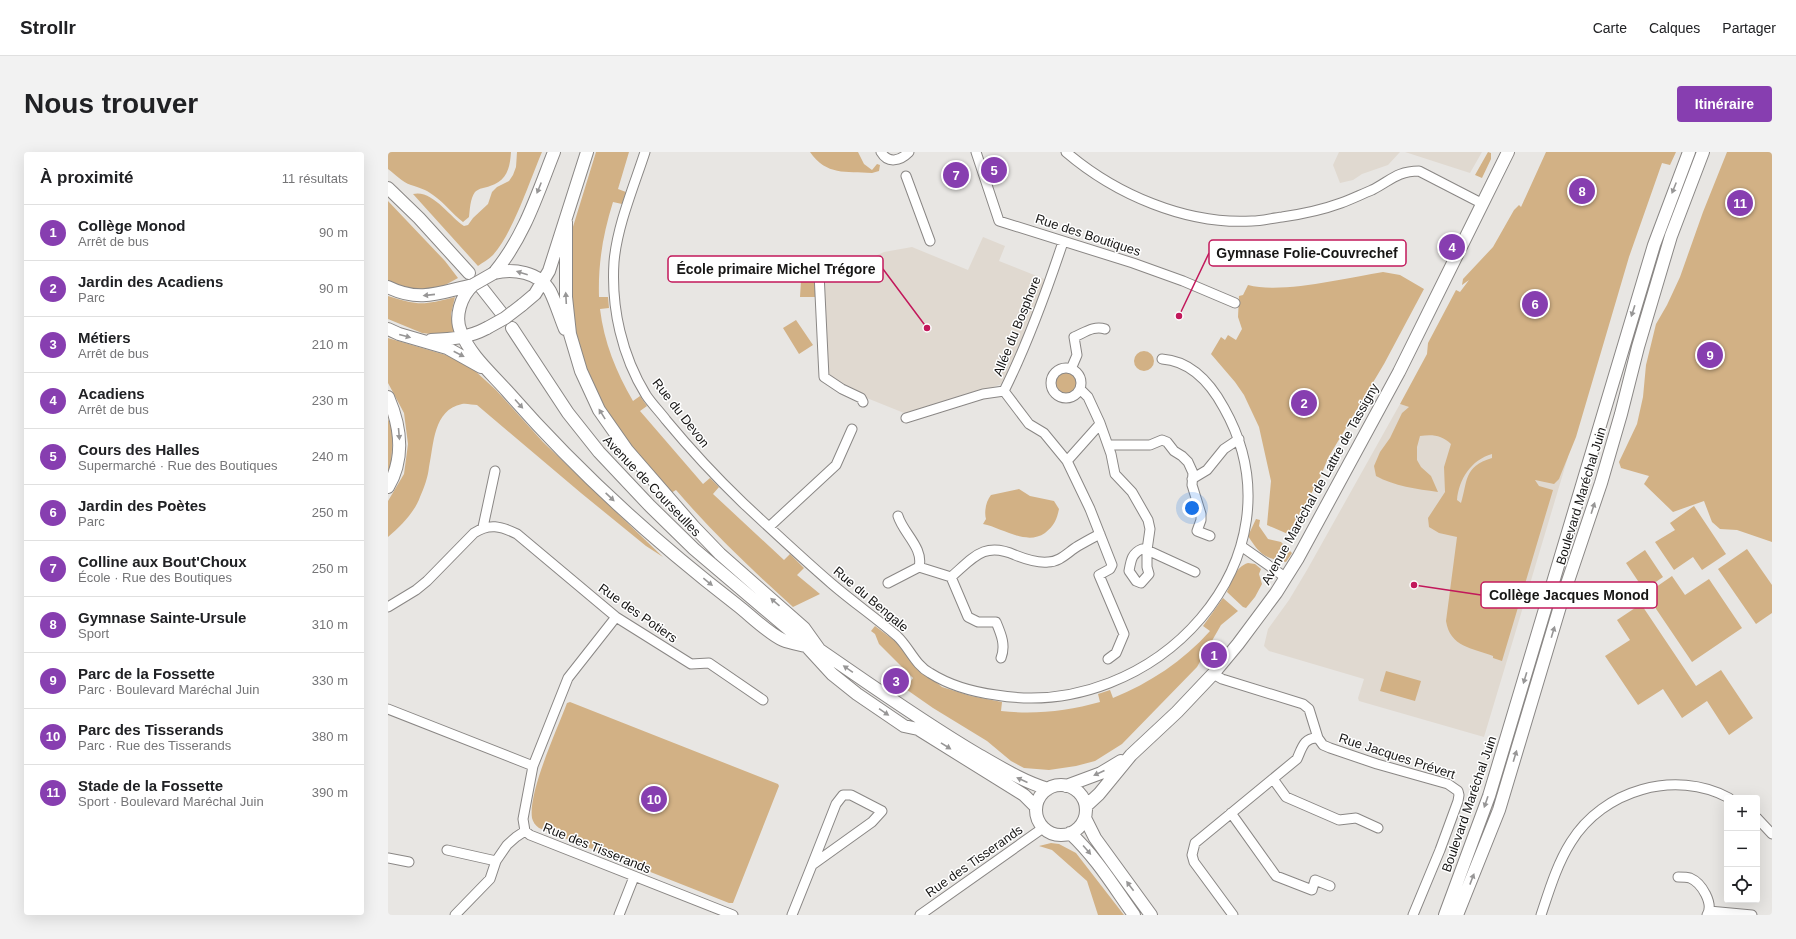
<!DOCTYPE html>
<html lang="fr">
<head>
<meta charset="utf-8">
<style>
	body { margin:0; font-family:Arial,sans-serif; background:#f2f2f2; color:#202124 }
	.controls { position:absolute; right:12px; bottom:12px; display:grid; overflow:hidden; border-radius:4px; box-shadow:0 4px 16px #0002 }
	.controls button { width:36px; height:36px; display:grid; place-items:center; padding:0; border:0; border-bottom:1px solid #e0e0e0; background:#fff; color:#202124; font:20px sans-serif }
	.you { position:absolute; left:804px; top:356px; width:14px; height:14px; margin:-10px; border:3px solid #fff; border-radius:50%; background:#1a73e8; box-shadow:0 0 0 6px #1a73e833 }
	.badge { display:grid; place-items:center; width:26px; height:26px; border-radius:50%; background:#873eb0; color:#fff; font-size:13px; font-weight:700 }
	.pin { position:absolute; translate:-50% -50%; border:2px solid #fff; box-shadow:0 1px 4px #0006 }
	.list { margin:0; padding:0; list-style:none }
	h2 { display:flex; justify-content:space-between; align-items:center; height:52px; margin:0; padding:0 16px; font-size:17px }
	h2 small { font-size:13px; font-weight:400; color:#757577 }
	.list li { display:grid; grid-template-columns:26px 1fr auto; gap:12px; align-items:center; box-sizing:border-box; height:56px; padding:0 16px; border-top:1px solid #e0e0e0 }
	.list b { display:block; font-size:15px; white-space:nowrap }
	.list p { margin:0; font-size:13px; white-space:nowrap; color:#757577 }
	.list em { font-size:13px; font-style:normal; color:#757577 }
	.icon { flex:none; width:22px; height:22px; fill:none; stroke:currentColor; stroke-width:2; stroke-linecap:round; stroke-linejoin:round }
	.map { position:relative; flex:none; width:1384px; height:763px; overflow:hidden; border-radius:4px }
	header { display:flex; align-items:center; gap:24px; box-sizing:border-box; height:56px; padding:0 20px; background:#fff; border-bottom:1px solid #e0e0e0 }
	header strong { font-size:19px }
	nav { display:flex; gap:22px; margin-inline-start:auto; font-size:14px }
	.intro { display:flex; align-items:center; justify-content:space-between; box-sizing:border-box; height:96px; padding:0 24px }
	h1 { margin:0; font-size:28px }
	.button { padding:10px 18px; border-radius:4px; background:#873eb0; color:#fff; font-size:14px; font-weight:700 }
	main { display:flex; gap:24px; padding:0 24px }
	aside { flex:1; background:#fff; border-radius:4px; box-shadow:0 4px 16px #0002 }
	.map>svg:first-child { display:block }
	.built { fill:#e0d9d0 }
	.green { fill:#d2b185; fill-rule:evenodd }
	.lines { fill:none; stroke-linecap:round; stroke-linejoin:round }
	.street-casing { stroke:#8a8785; stroke-width:11 }
	.secondary-casing { stroke:#8a8785; stroke-width:14 }
	.street { stroke:#fff; stroke-width:9 }
	.secondary { stroke:#fff; stroke-width:12 }
	.secondary-bridge-casing { stroke:#8a8785; stroke-width:14; stroke-linecap:butt }
	.secondary-bridge { stroke:#fff; stroke-width:12 }
	.oneway { fill:#979696 }
	.labels { text-anchor:middle; dominant-baseline:central; stroke-width:3; stroke-linejoin:round; paint-order:stroke }
	.street-label { font-size:13px; fill:#171615; stroke:#fff }
	.leader { fill:none; stroke:#c2185b; stroke-width:1.5 }
	.callout-dot { fill:#c2185b; stroke:#fff; stroke-width:1.5 }
	.callout { fill:#fff; stroke:#c2185b; stroke-width:1.5 }
	.callout-label { font-size:14px; text-anchor:middle; font-weight:bold; fill:#171615 }
</style>
</head>
<body>
<header>
<strong>Strollr</strong>
<nav><a>Carte</a><a>Calques</a><a>Partager</a></nav>
</header>
<div class="intro"><h1>Nous trouver</h1><a class="button">Itinéraire</a></div>
<main>
<aside>
<h2>À proximité<small>11 résultats</small></h2>
<ul class="list">
<li><span class="badge">1</span><div><b>Collège Monod</b><p>Arrêt de bus</p></div><em>90 m</em></li>
<li><span class="badge">2</span><div><b>Jardin des Acadiens</b><p>Parc</p></div><em>90 m</em></li>
<li><span class="badge">3</span><div><b>Métiers</b><p>Arrêt de bus</p></div><em>210 m</em></li>
<li><span class="badge">4</span><div><b>Acadiens</b><p>Arrêt de bus</p></div><em>230 m</em></li>
<li><span class="badge">5</span><div><b>Cours des Halles</b><p>Supermarché · Rue des Boutiques</p></div><em>240 m</em></li>
<li><span class="badge">6</span><div><b>Jardin des Poètes</b><p>Parc</p></div><em>250 m</em></li>
<li><span class="badge">7</span><div><b>Colline aux Bout'Choux</b><p>École · Rue des Boutiques</p></div><em>250 m</em></li>
<li><span class="badge">8</span><div><b>Gymnase Sainte-Ursule</b><p>Sport</p></div><em>310 m</em></li>
<li><span class="badge">9</span><div><b>Parc de la Fossette</b><p>Parc · Boulevard Maréchal Juin</p></div><em>330 m</em></li>
<li><span class="badge">10</span><div><b>Parc des Tisserands</b><p>Parc · Rue des Tisserands</p></div><em>380 m</em></li>
<li><span class="badge">11</span><div><b>Stade de la Fossette</b><p>Sport · Boulevard Maréchal Juin</p></div><em>390 m</em></li>
</ul>
</aside>
<div class="map">
<svg width="1384" height="763" viewBox="0 0 1384 763">
	<rect width="100%" height="100%" fill="#e8e6e3"/>
	<!-- built -->
	<path class="built" d="M 951,0 L 1012,0 L 1000,13 L 974,22 L 965,28 L 952,31 L 945,13 Z
		M 1017,0 L 1094,0 L 1082,21 Z
		M 595,85 L 617,94 L 611,109 L 659,128 L 617,231 L 521,263 L 454,236 L 441,224 L 434,124 L 452,112 L 481,107 L 496,100 L 524,95 L 580,118 Z
		M 1012,252 L 1180,305 L 1096,585 L 971,549 L 970,546 L 976,527 L 881,499 L 876,494 L 880,477 L 901,448 L 919,418 Z"/>
	<!-- green -->
	<path class="green" d="M 0,0 L 123,0 C 122,16 119,29 102,34 C 97,36 91,36 87,40 C 82,47 82,57 81,65 L 75,70 C 64,62 57,51 45,43 C 37,37 32,36 23,33 C 14,30 7,22 0,17 Z
		M 129,0 L 154,0 C 142,28 125,81 105,103 C 101,107 94,111 90,114 L 25,42 C 44,37 62,65 76,74 L 80,73 L 85,66 L 100,52 L 104,40 L 109,35 L 121,29 L 125,23 L 128,15 Z
		M 208,0 L 241,0 L 230,37 L 238,40 L 234,52 L 225,50 C 215,82 210,111 211,145 L 220,145 L 221,156 L 212,157 C 216,190 228,220 245,249 L 252,244 L 259,254 L 252,259 L 315,332 L 322,326 L 331,335 L 325,342 L 396,408 L 402,402 L 416,416 L 409,423 L 432,442 L 405,455 C 364,418 324,380 288,338 L 283,341 L 245,297 L 218,259 L 202,227 L 191,193 L 185,167 L 183,130 L 184,78 Z
		M 422,0 L 470,0 L 476,12 L 484,18 L 489,12 L 492,13 L 491,19 L 484,21 C 457,19 439,24 422,0 Z
		M 1100,0 L 1103,1 L 1103,7 L 1094,26 L 1087,23 Z
		M 1158,0 L 1288,0 L 1282,13 L 1274,11 L 1241,105 L 1188,285 L 1171,327 L 1166,332 L 1147,328 L 1151,334 L 1165,338 L 1114,509 L 1105,506 L 1105,504 C 1084,496 1062,495 1058,469 L 1069,385 L 1051,381 L 1041,375 L 1040,366 L 1057,340 L 1056,315 L 1063,292 C 1054,283 1044,282 1032,284 L 1029,295 L 1029,308 L 1033,315 L 1043,324 L 1050,340 C 1029,337 1006,334 988,324 L 986,314 L 992,300 L 1002,286 L 1014,261 L 1021,255 L 1012,252 L 1039,202 L 1040,191 L 1068,138 L 1072,140 L 1081,128 L 1074,133 L 1075,127 L 1105,95 L 1126,58 L 1131,53 L 1133,55 ZM 1104,302 L 1104,306 C 1075,315 1080,329 1073,351 L 1069,348 C 1071,327 1083,308 1104,302 Z
		M 1339,0 L 1384,0 L 1384,390 L 1349,378 L 1332,377 L 1324,370 L 1316,349 L 1285,360 L 1256,332 L 1261,324 L 1233,316 L 1231,310 L 1249,272 L 1255,245 L 1258,213 L 1268,172 L 1279,153 L 1292,125 L 1315,60 Z
		M 0,49 L 57,109 L 70,126 L 48,138 L 19,139 L 0,130 Z
		M 995,120 L 1012,123 L 1036,137 L 996,212 L 940,306 L 931,328 L 900,382 L 879,373 L 883,329 L 871,275 L 856,243 L 847,230 L 823,202 L 833,185 L 837,188 L 840,183 L 848,188 L 854,177 L 850,165 L 851,144 L 855,143 L 860,133 C 894,142 958,126 995,120 Z
		M 413,129 L 427,130 L 427,145 L 412,145 Z
		M 0,144 C 32,154 35,153 67,145 L 63,162 L 66,182 L 51,183 L 34,181 L 0,167 Z
		M 408,168 L 425,193 L 411,202 L 395,176 Z
		M 0,186 L 68,206 L 85,217 L 108,238 L 155,290 L 275,405 L 258,394 L 193,341 L 89,253 C 85,253 78,251 74,252 C 45,258 46,292 41,315 C 40,325 36,336 32,345 C 26,361 13,374 0,385 L 0,349 L 16,322 L 20,292 L 16,261 L 0,231 Z
		M746 209a10 10 0 1 1 20 0a10 10 0 1 1-20 0Z
		M666 231a12 12 0 1 1 24 0a12 12 0 1 1-24 0Z
		M 0,267 L 5,279 L 3,315 L 0,322 Z
		M 631,337 L 642,344 L 666,349 L 671,357 C 669,367 666,374 657,381 C 638,394 615,376 595,372 L 598,367 C 596,360 598,349 603,343 Z
		M 1306,354 L 1338,402 L 1314,418 L 1305,405 L 1286,418 L 1267,390 L 1287,378 L 1282,371 Z
		M 868,367 L 872,368 L 871,374 L 880,387 L 893,390 L 904,401 L 898,410 C 875,406 872,402 860,384 Z
		M 1359,397 L 1384,433 L 1384,461 L 1368,472 L 1330,417 Z
		M 1257,398 L 1275,425 L 1256,438 L 1238,411 Z
		M 860,411 L 867,412 L 873,417 L 871,422 L 874,432 L 867,445 L 858,456 L 855,455 L 839,440 C 844,429 847,415 860,411 Z
		M 1284,424 L 1297,443 L 1321,427 L 1354,476 L 1304,510 L 1258,442 Z
		M 835,446 L 850,459 L 833,473 L 809,515 L 734,592 L 707,609 L 688,614 L 661,618 L 636,616 L 623,609 L 599,589 L 545,556 L 512,533 L 514,529 L 521,532 L 525,526 L 491,492 L 487,482 L 483,479 L 487,474 L 511,492 L 526,512 L 554,535 L 583,544 L 614,550 L 613,559 C 646,563 680,559 712,550 L 710,542 L 722,538 L 725,546 C 762,531 795,509 822,479 L 815,474 Z
		M 1253,452 L 1308,534 L 1333,518 L 1365,566 L 1341,583 L 1319,549 L 1294,566 L 1275,537 L 1250,553 L 1217,504 L 1242,488 L 1229,468 Z
		M 998,519 L 1033,529 L 1027,549 L 992,539 Z
		M 182,550 L 390,632 L 391,634 L 345,751 L 341,751 L 151,676 C 147,673 145,670 144,666 C 140,640 169,578 179,551 Z
		M 663,691 L 671,692 L 688,701 L 736,763 L 710,763 L 699,729 L 664,698 L 651,694 Z"/>
	<g class="lines">
		<defs>
			<path id="street" d="M 257,0 C 246,34 229,74 226,110 C 223,156 234,204 258,243 C 264,252 272,260 278,268 C 302,297 328,325 355,351 C 385,379 414,406 444,432 C 465,450 488,466 509,484 C 521,495 527,513 542,521 C 561,533 585,540 608,543 C 765,570 921,407 836,256 C 823,232 803,209 774,207
				M 493,0 C 500,12 512,9 521,0
				M 588,0 L 611,69 L 745,111 L 795,129 L 847,151
				M 678,0 C 727,42 798,73 864,69 C 874,69 884,66 894,65 C 915,62 934,58 953,51 C 964,47 974,42 984,38 C 1002,29 1009,19 1031,19 L 1095,52
				M 518,24 L 542,89
				M 431,121 L 436,225 L 454,237 L 473,246 L 475,250
				M663 231a15 15 0 1 1 30 0a15 15 0 1 1-30 0Z
				M 683,217 L 689,203 L 686,185 C 696,181 706,173 717,177
				M 692,237 L 700,245 L 712,271 L 723,302 L 727,322 L 744,340 L 760,368 L 762,377 L 759,398 L 807,420
				M 616,239 L 641,272 L 656,281 L 679,309 L 702,357 L 724,413 L 722,417 L 711,423 L 736,482 L 728,501 L 720,507
				M 616,239 C 640,191 658,141 675,90
				M 518,266 L 595,242 L 616,239
				M 720,293 L 762,293 L 774,288 L 779,290 L 786,299 L 794,304 L 800,310 L 805,321 L 804,333 L 813,362 L 813,368 L 809,379 L 822,384
				M 679,309 L 712,272
				M 804,327 L 819,318 L 836,297 L 851,287
				M 95,375 L 107,319
				M 381,375 L 448,313 L 464,277
				M 853,394 L 897,425
				M 754,397 L 759,398 L 759,415 L 761,422 L 753,431 L 748,429 L 741,419 C 743,408 744,401 754,397 Z
				M 531,415 L 563,425 C 585,406 596,389 627,403 C 637,407 650,411 660,410 C 672,410 680,400 690,394 C 697,390 704,386 712,382
				M 563,425 L 580,465 L 590,470 L 608,470 C 613,482 618,493 613,506
				M 500,431 L 531,415 C 536,396 515,381 510,364
				M 0,455 L 28,438 L 39,429 L 86,381 C 101,371 113,374 129,382 L 228,465 L 303,512 L 321,511 L 375,548
				M 825,522 L 834,527 L 915,552 L 921,557 L 930,586
				M 0,557 L 145,614 L 135,667 L 137,679 L 142,683 L 345,763
				M 145,614 L 180,526 L 228,465
				M 885,627 L 898,645 L 951,668 L 968,666 L 990,676
				M 843,661 L 888,724 L 924,738 L 927,728 L 942,734
				M 1369,666 L 1384,682
				M 59,698 L 108,709
				M 0,706 L 21,710
				M 1290,725 C 1294,725 1299,725 1302,726 C 1314,731 1326,752 1319,763
				M 1321,759 L 1364,763
				M 67,763 L 102,727 L 108,709 L 119,693 L 128,685 L 137,679
				M 231,763 L 246,725
				M 404,763 L 424,713 L 484,670 L 494,659 L 463,643 L 455,643 L 448,652 L 424,713
				M 532,763 L 655,676
				M 845,763 L 806,710 L 804,703 L 807,691 L 909,607 C 914,596 916,585 930,586 L 935,593 L 942,596 L 989,612 L 1060,632 L 1070,639 L 1071,643 L 1070,649 L 1052,698 L 1025,763
				M 1153,763 C 1161,739 1169,712 1183,690 C 1215,638 1287,617 1341,646"/>
			<path id="secondary" d="M 0,36 L 31,66 L 81,121
				M 178,70 L 178,145 L 182,182 L 193,219 L 211,258 L 239,298 L 306,375 L 332,402 L 416,476 L 431,497
				M 106,121 C 136,85 149,43 166,0
				M 106,121 C 125,116 151,120 162,139 C 168,151 172,165 177,177
				M 85,133 C 73,144 66,165 73,180 C 82,203 103,221 119,239 C 188,318 266,389 349,453 C 362,463 381,482 395,488 C 402,491 410,492 418,494
				M 0,135 C 32,151 53,140 85,133
				M 93,135 L 115,163
				M 134,153 L 147,142 L 161,119 L 199,0
				M 124,176 L 180,261 L 211,300 L 262,354 L 306,397 L 411,486 L 444,522 L 469,542 L 516,574 L 530,577 L 636,643 L 648,655
				M 0,177 L 11,182 L 59,196 L 93,215
				M 43,188 C 64,187 80,186 99,176
				M 0,245 C 13,275 17,306 0,335
				M 426,494 C 480,531 533,569 589,602 C 612,615 634,629 660,637
				M648 658a25 25 0 1 1 50 0a25 25 0 1 1-50 0Z
				M 678,634 L 713,621 L 733,609
				M 698,654 L 711,642 L 743,603 L 789,560 L 825,522 L 850,492 L 888,441 L 910,406 L 1011,220 L 1120,0
				M 697,666 L 707,686 L 763,763
				M 682,681 C 708,705 726,735 746,763
				M 1057,763 L 1101,644 L 1266,93 L 1301,0
				M 1069,763 L 1111,658 L 1176,441 L 1213,331 L 1233,262 L 1250,195 L 1283,84 L 1315,0"/>
		</defs>
		<!-- street casing -->
		<use href="#street" class="street-casing"/>
		<!-- secondary casing -->
		<use href="#secondary" class="secondary-casing"/>
		<!-- street -->
		<use href="#street" class="street"/>
		<!-- secondary -->
		<use href="#secondary" class="secondary"/>
		<defs>
			<path id="secondary-bridge" d="M 85,133 L 106,121
				M 99,176 L 117,166 L 134,153"/>
		</defs>
		<!-- secondary-bridge casing -->
		<use href="#secondary-bridge" class="secondary-bridge-casing"/>
		<!-- secondary-bridge -->
		<use href="#secondary-bridge" class="secondary-bridge"/>
	</g>
	<!-- one-way arrows -->
	<defs><path id="oneway-solid" d="M-6-.8H1V-3.2L6.5 0L1 3.2V.8H-6Z"/></defs>
	<g class="oneway">
		<use href="#oneway-solid" transform="translate(151 36) rotate(112)"/>
		<use href="#oneway-solid" transform="translate(1286 36) rotate(112)"/>
		<use href="#oneway-solid" transform="translate(134 121) rotate(-163)"/>
		<use href="#oneway-solid" transform="translate(41 143) rotate(174)"/>
		<use href="#oneway-solid" transform="translate(178 146) rotate(-93)"/>
		<use href="#oneway-solid" transform="translate(1245 159) rotate(108)"/>
		<use href="#oneway-solid" transform="translate(17 184) rotate(15)"/>
		<use href="#oneway-solid" transform="translate(71 202) rotate(27)"/>
		<use href="#oneway-solid" transform="translate(131 252) rotate(48)"/>
		<use href="#oneway-solid" transform="translate(214 262) rotate(-122)"/>
		<use href="#oneway-solid" transform="translate(11 282) rotate(85)"/>
		<use href="#oneway-solid" transform="translate(222 345) rotate(43)"/>
		<use href="#oneway-solid" transform="translate(1205 356) rotate(-72)"/>
		<use href="#oneway-solid" transform="translate(320 430) rotate(39)"/>
		<use href="#oneway-solid" transform="translate(387 450) rotate(-139)"/>
		<use href="#oneway-solid" transform="translate(1165 480) rotate(-73)"/>
		<use href="#oneway-solid" transform="translate(460 517) rotate(-145)"/>
		<use href="#oneway-solid" transform="translate(1137 526) rotate(107)"/>
		<use href="#oneway-solid" transform="translate(496 560) rotate(34)"/>
		<use href="#oneway-solid" transform="translate(558 594) rotate(32)"/>
		<use href="#oneway-solid" transform="translate(1127 604) rotate(-73)"/>
		<use href="#oneway-solid" transform="translate(711 621) rotate(156)"/>
		<use href="#oneway-solid" transform="translate(634 628) rotate(-156)"/>
		<use href="#oneway-solid" transform="translate(1098 650) rotate(109)"/>
		<use href="#oneway-solid" transform="translate(699 698) rotate(49)"/>
		<use href="#oneway-solid" transform="translate(1084 727) rotate(-69)"/>
		<use href="#oneway-solid" transform="translate(742 734) rotate(-127)"/>
	</g>
	<g class="labels">
		<!-- street labels -->
		<g class="street-label">
			<text transform="translate(700 83) rotate(18)">Rue des Boutiques</text>
			<text transform="translate(629 174) rotate(-68)">Allée du Bosphore</text>
			<text transform="translate(293 261) rotate(52)">Rue du Devon</text>
			<text transform="translate(932 332) rotate(-61)">Avenue Maréchal de Lattre de Tassigny</text>
			<text transform="translate(264 334) rotate(46)">Avenue de Courseulles</text>
			<text transform="translate(1193 344) rotate(-73)">Boulevard Maréchal Juin</text>
			<text transform="translate(483 447) rotate(40)">Rue du Bengale</text>
			<text transform="translate(250 461) rotate(35)">Rue des Potiers</text>
			<text transform="translate(1009 604) rotate(18)">Rue Jacques Prévert</text>
			<text transform="translate(1081 652) rotate(-71)">Boulevard Maréchal Juin</text>
			<text transform="translate(209 696) rotate(22)">Rue des Tisserands</text>
			<text transform="translate(586 709) rotate(-35)">Rue des Tisserands</text>
		</g>
	</g>
	<!-- callouts -->
	<path class="leader" d="M791 164L821 101M539 176L495 117M1026 433L1093 443"/>
	<g class="callout-dot">
		<circle cx="791" cy="164" r="4"/>
		<circle cx="539" cy="176" r="4"/>
		<circle cx="1026" cy="433" r="4"/>
	</g>
	<g class="callout">
		<rect x="821" y="88" width="197" height="26" rx="4"/>
		<rect x="280" y="104" width="215" height="26" rx="4"/>
		<rect x="1093" y="430" width="176" height="26" rx="4"/>
	</g>
	<g class="callout-label">
		<text x="919" y="106">Gymnase Folie-Couvrechef</text>
		<text x="388" y="122">École primaire Michel Trégore</text>
		<text x="1181" y="448">Collège Jacques Monod</text>
	</g>
</svg>
<div class="controls">
<button>+</button>
<button>−</button>
<button><svg class="icon" aria-label="locate" viewBox="0 0 24 24"><circle cx="12" cy="12" r="6"/><path d="M12 2v4M12 18v4M2 12h4M18 12h4"/></svg></button>
</div>
<div class="you"></div>
<div class="pin badge" style="left:826px;top:503px">1</div>
<div class="pin badge" style="left:916px;top:251px">2</div>
<div class="pin badge" style="left:508px;top:529px">3</div>
<div class="pin badge" style="left:1064px;top:95px">4</div>
<div class="pin badge" style="left:606px;top:18px">5</div>
<div class="pin badge" style="left:1147px;top:152px">6</div>
<div class="pin badge" style="left:568px;top:23px">7</div>
<div class="pin badge" style="left:1194px;top:39px">8</div>
<div class="pin badge" style="left:1322px;top:203px">9</div>
<div class="pin badge" style="left:266px;top:647px">10</div>
<div class="pin badge" style="left:1352px;top:51px">11</div>
</div>
</main>
</body>
</html>
